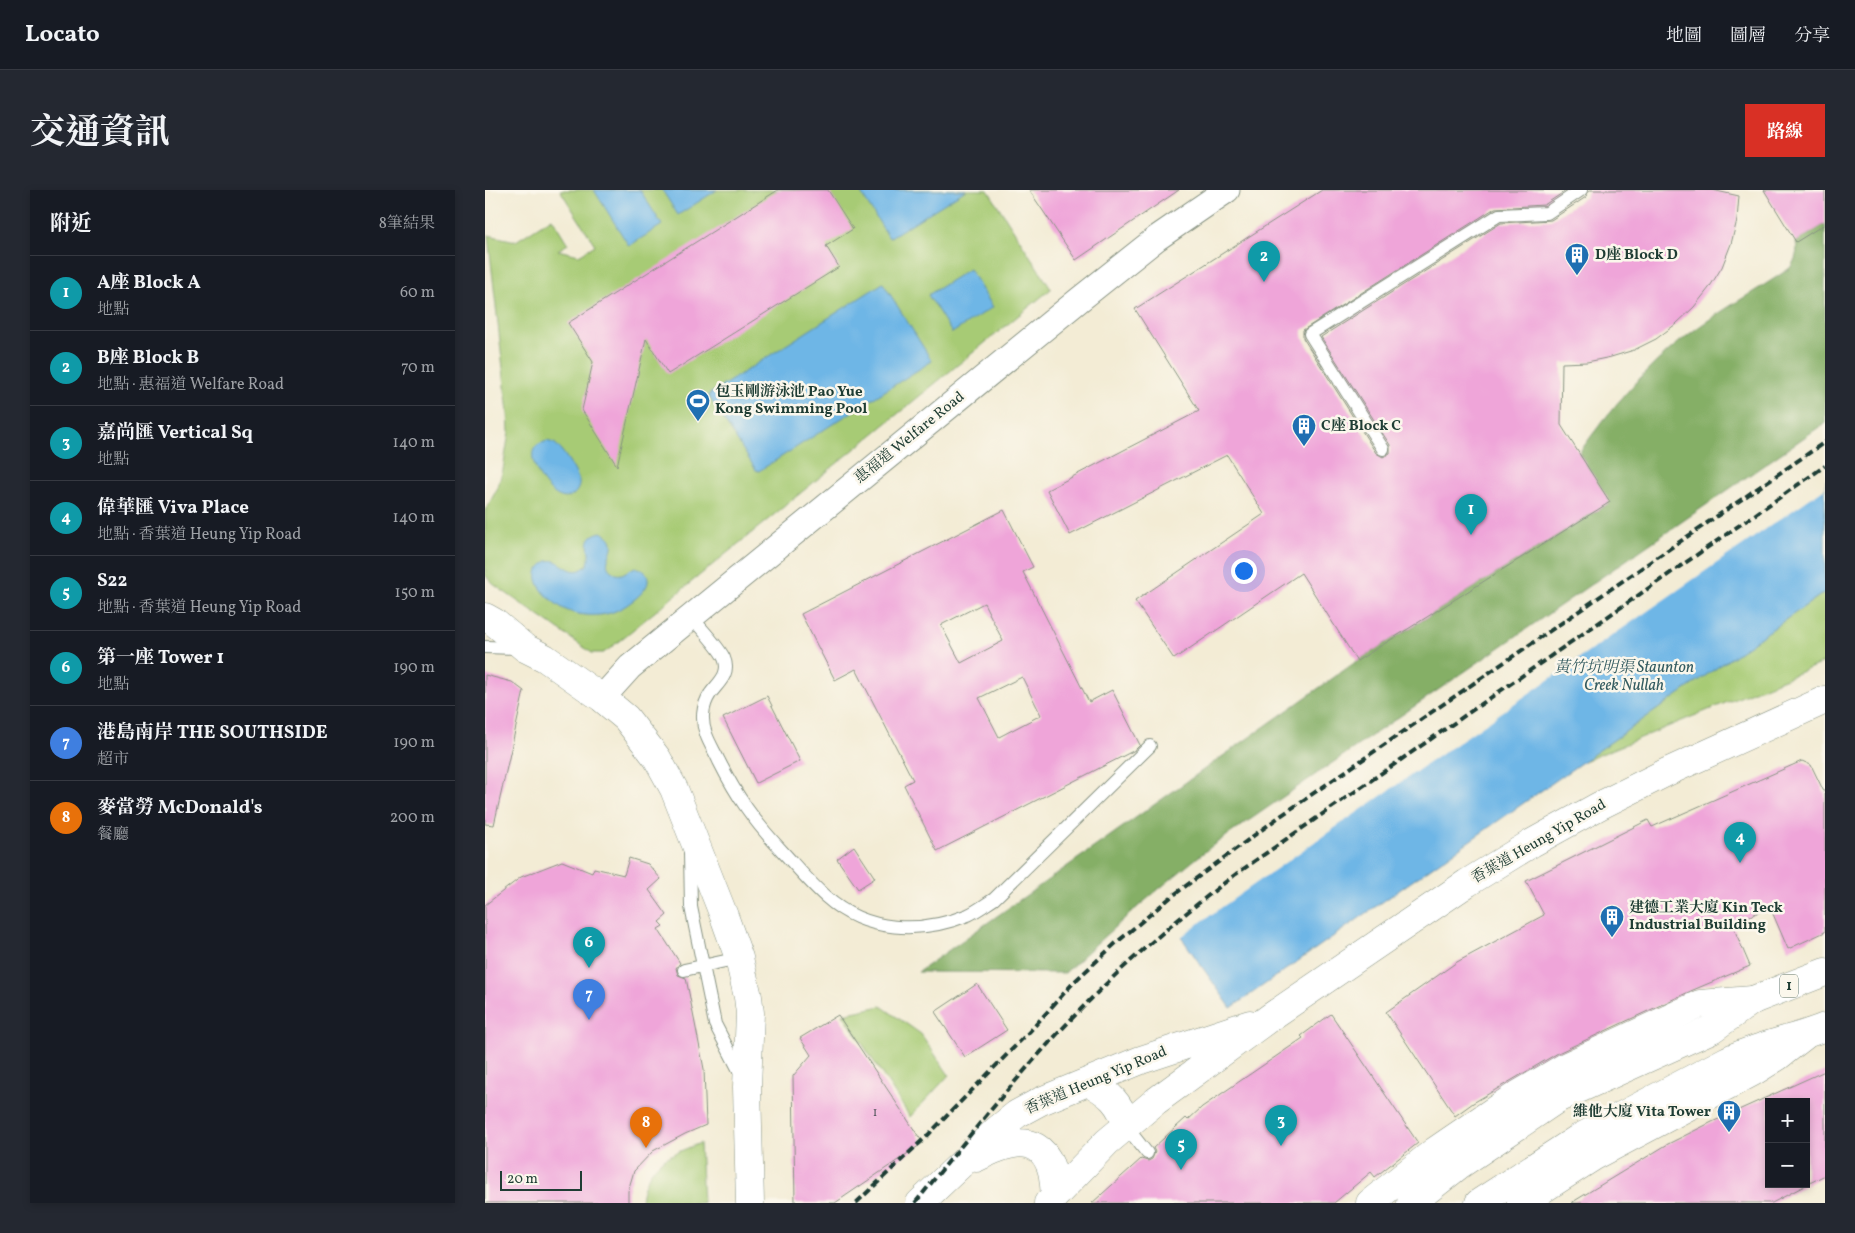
<!DOCTYPE html>
<html lang="zh-TW">
<head>
<meta charset="utf-8">
<style>
	body { margin:0; font-family:Vollkorn,"Noto Serif TC",serif; background:#242831; color:#f1f3f6 }
	.controls { position:absolute; right:15px; bottom:15px; display:grid; overflow:hidden; border-radius:0px; box-shadow:0 2px 8px #0003 }
	.controls button { width:45px; height:45px; display:grid; place-items:center; padding:0; border:0; border-bottom:1px solid #363941; background:#171b24; color:#f1f3f6; font:25px sans-serif }
	.scale { position:absolute; left:15px; bottom:12px; width:82px; box-sizing:border-box; padding-left:5px; border:2px solid #1f3d34; border-top:0; font-size:14px; line-height:18px; white-space:nowrap; color:#1f3d34; -webkit-text-stroke:4px #fbf7ec; paint-order:stroke }
	.you { position:absolute; left:758px; top:380px; width:18px; height:18px; margin:-12px; border:4px solid #fff; border-radius:50%; background:#1a73e8; box-shadow:0 0 0 8px #1a73e833 }
	.badge { display:grid; place-items:center; width:32px; height:32px; border-radius:50%; background:#d93025; color:#fff; font-size:16px; font-weight:700 }
	.pin { position:absolute; translate:-50% -41px; filter:drop-shadow(0 1px 2px #0008) }
	.pin::after { content:''; position:absolute; top:26px; width:18px; height:15px; background:inherit; clip-path:polygon(0 0,100% 0,50% 100%) }
	.list { margin:0; padding:0; list-style:none }
	h2 { display:flex; justify-content:space-between; align-items:center; height:65px; margin:0; padding:0 20px; font-size:21px }
	h2 small { font-size:16px; font-weight:400; color:#9ea1a6 }
	.list li { display:grid; grid-template-columns:32px 1fr auto; gap:15px; align-items:center; box-sizing:border-box; height:75px; padding:0 20px; border-top:1px solid #363941 }
	.list b { display:block; font-size:19px; white-space:nowrap }
	.list p { margin:0; font-size:16px; white-space:nowrap; color:#9ea1a6 }
	.list em { font-size:16px; font-style:normal; color:#9ea1a6 }
	.map { position:relative; flex:none; width:1340px; height:1013px; overflow:hidden; border-radius:0px }
	header { display:flex; align-items:center; gap:30px; box-sizing:border-box; height:70px; padding:0 25px; background:#171b24; border-bottom:1px solid #363941 }
	header strong { font-size:24px }
	nav { display:flex; gap:28px; margin-inline-start:auto; font-size:18px }
	.intro { display:flex; align-items:center; justify-content:space-between; box-sizing:border-box; height:120px; padding:0 30px }
	h1 { margin:0; font-size:35px }
	.button { padding:12px 22px; border-radius:0px; background:#d93025; color:#fff; font-size:18px; font-weight:700 }
	main { display:flex; gap:30px; padding:0 30px }
	aside { flex:1; background:#171b24; border-radius:0px; box-shadow:0 2px 8px #0003 }
	.map>svg:first-child { display:block }
	.green { fill:#a7cb74; stroke:#638454 }
	.forest { fill:#85af66; stroke:#52764d }
	.water { fill:#6eb6e6; stroke:#467a8d }
	.pier { fill:#f3ecd5 }
	.building { fill:#efa5d9; fill-rule:evenodd }
	.lines { fill:none; stroke-linecap:round; stroke-linejoin:round }
	.service-casing { stroke:#899484; stroke-width:14 }
	.minor-casing { stroke:#899484; stroke-width:27 }
	.tertiary-casing { stroke:#899484; stroke-width:29 }
	.secondary-casing { stroke:#899484; stroke-width:29 }
	.trunk-casing { stroke:#899484; stroke-width:29 }
	.service { stroke:#fff; stroke-width:12 }
	.minor { stroke:#fff; stroke-width:25 }
	.tertiary { stroke:#fff; stroke-width:28 }
	.secondary { stroke:#fff; stroke-width:28 }
	.trunk { stroke:#fff; stroke-width:28 }
	.rail { stroke:#1f3d34; stroke-width:4; stroke-dasharray:8 4; stroke-linecap:butt }
	.labels { text-anchor:middle; dominant-baseline:central; stroke-width:5; stroke-linejoin:round; paint-order:stroke }
	.number-label { font-size:12px; fill:#53575d }
	.shield { fill:#fbf7ec; stroke:#61756b; stroke-width:1 }
	.shield-label { font-size:14px; font-weight:bold; fill:#1f3d34 }
	.poi-label { font-size:15px; font-weight:bold; fill:#1f3d34; stroke:#fbf7ec; text-anchor:start }
	.street-label { font-size:15px; fill:#1f3d34; stroke:#fbf7ec }
	.water-label { font-size:16px; font-style:italic; fill:#335b60; stroke:#fbf7ec }
</style>
</head>
<body>
<header>
<strong>Locato</strong>
<nav><a>地圖</a><a>圖層</a><a>分享</a></nav>
</header>
<div class="intro"><h1>交通資訊</h1><a class="button">路線</a></div>
<main>
<aside>
<h2>附近<small>8筆結果</small></h2>
<ul class="list">
<li><span class="badge" style="background:#0f9aa8">1</span><div><b>A座 Block A</b><p>地點</p></div><em>60 m</em></li>
<li><span class="badge" style="background:#0f9aa8">2</span><div><b>B座 Block B</b><p>地點 · 惠福道 Welfare Road</p></div><em>70 m</em></li>
<li><span class="badge" style="background:#0f9aa8">3</span><div><b>嘉尚匯 Vertical Sq</b><p>地點</p></div><em>140 m</em></li>
<li><span class="badge" style="background:#0f9aa8">4</span><div><b>偉華匯 Viva Place</b><p>地點 · 香葉道 Heung Yip Road</p></div><em>140 m</em></li>
<li><span class="badge" style="background:#0f9aa8">5</span><div><b>S22</b><p>地點 · 香葉道 Heung Yip Road</p></div><em>150 m</em></li>
<li><span class="badge" style="background:#0f9aa8">6</span><div><b>第一座 Tower 1</b><p>地點</p></div><em>190 m</em></li>
<li><span class="badge" style="background:#3f7fe0">7</span><div><b>港島南岸 THE SOUTHSIDE</b><p>超市</p></div><em>190 m</em></li>
<li><span class="badge" style="background:#e8710a">8</span><div><b>麥當勞 McDonald's</b><p>餐廳</p></div><em>200 m</em></li>
</ul>
</aside>
<div class="map">
<svg width="1340" height="1013" viewBox="0 0 1340 1013">
	<rect width="100%" height="100%" fill="#fbf7ec"/>
	<filter id="ink" filterUnits="userSpaceOnUse"><feTurbulence type="fractalNoise" baseFrequency=".02" numOctaves="2"/><feDisplacementMap in="SourceGraphic" scale="10" xChannelSelector="R" yChannelSelector="G"/><feConvolveMatrix kernelMatrix="1 2 1 2 8 2 1 2 1" color-interpolation-filters="sRGB"/></filter>
	<filter id="wash" filterUnits="userSpaceOnUse"><feTurbulence type="fractalNoise" baseFrequency=".0096" numOctaves="4" result="noise"/><feDisplacementMap in="SourceGraphic" scale="20" xChannelSelector="R" yChannelSelector="G"/><feGaussianBlur stdDeviation="1.12" result="paint"/><feColorMatrix in="noise" values="0 0 0 0 0 0 0 0 0 0 0 0 0 0 0 0 0 1.4 0 .05"/><feComposite in="paint" operator="in"/></filter>
	<g filter="url(#wash)">
		<rect width="100%" height="100%" fill="#f3ecd5"/>
		<!-- green -->
		<path class="green" d="M 75,0 L 503,0 L 566,99 L 123,460 L 118,463 L 107,463 L 8,394 L 0,385 L 0,321 L 12,299 L 18,280 L 24,242 L 23,223 L 3,45 L 31,51 L 67,28 L 83,54 L 73,60 L 94,65 L 110,55 Z
			M 1340,402 L 1340,472 L 1097,572 Z
			M 396,816 L 436,844 L 464,885 L 425,927 L 358,824 Z
			M 215,953 L 218,1013 L 156,1013 C 156,999 164,981 176,971 C 185,964 204,958 215,953 Z"/>
		<!-- forest -->
		<path class="forest" d="M 1340,34 L 1340,233 L 727,656 C 676,696 627,738 580,783 L 433,782 L 872,471 L 1124,313 L 1094,263 C 1125,219 1160,178 1203,145 C 1235,120 1272,101 1305,78 C 1311,69 1313,62 1311,52 Z"/>
		<!-- water -->
		<path class="water" d="M 109,0 L 155,0 L 177,35 L 144,56 Z
			M 177,0 L 232,0 L 193,25 Z
			M 374,0 L 481,0 L 404,48 Z
			M 484,79 L 508,117 L 467,143 L 443,105 Z
			M 398,93 L 447,171 L 274,281 L 271,280 L 223,205 Z
			M 62,251 C 64,252 67,252 69,253 C 76,257 93,284 94,292 C 95,296 92,302 88,305 C 70,320 41,272 49,259 C 52,254 57,253 62,251 Z
			M 1340,290 L 1340,402 L 746,818 L 694,744 Z
			M 116,342 C 122,345 126,347 127,353 C 129,363 115,375 128,382 C 131,385 136,385 139,383 C 143,381 146,379 150,377 C 158,379 164,383 163,392 C 162,399 152,408 146,412 C 137,419 126,424 115,425 C 104,426 92,425 81,420 C 67,413 39,389 58,374 C 72,362 81,385 95,380 C 117,371 89,348 116,342 Z"/>
		<!-- pier -->
		<path class="pier" d="M 1340,288 L 1340,298 L 818,660 L 706,739 L 694,749 L 692,745 L 692,742 Z"/>
		<g id="blocks">
			<!-- building -->
			<path class="building" d="M 293,0 L 343,0 L 368,39 L 341,56 L 354,77 L 183,184 L 161,149 L 132,276 L 97,220 L 108,172 L 83,133 Z
				M 544,0 L 694,0 L 591,70 Z
				M 837,0 L 1082,0 L 1059,15 L 1010,18 L 818,140 L 818,148 L 891,263 L 898,267 L 905,263 L 905,255 L 836,147 L 1016,33 L 1066,30 L 1101,7 L 1104,0 L 1227,0 L 1254,6 L 1252,30 L 1246,54 L 1237,77 L 1224,98 L 1209,117 L 1191,134 L 1171,149 L 1149,160 L 1126,167 L 1102,172 L 1077,173 L 1076,235 L 1125,312 L 872,471 L 816,383 L 689,469 L 650,411 L 779,324 L 742,265 L 585,345 L 562,300 L 714,221 L 650,119 Z
				M 1279,0 L 1340,0 L 1340,34 L 1311,52 Z
				M 519,320 L 548,377 L 538,382 L 604,512 L 627,500 L 655,555 L 650,560 L 452,661 L 419,595 L 428,590 L 371,479 L 350,490 L 316,424 ZM 499,413 L 518,451 L 476,473 L 456,435 ZM 537,487 L 556,525 L 514,547 L 494,508 Z
				M 0,485 L 27,492 L 39,501 L 9,635 L 0,634 Z
				M 282,506 L 315,571 L 271,593 L 238,528 Z
				M 1317,571 L 1326,575 L 1340,604 L 1340,742 L 1303,759 L 1285,717 L 1247,734 L 1265,776 L 1208,800 L 1073,863 L 988,913 L 970,926 L 901,822 L 972,772 L 1059,725 L 1041,691 L 1163,630 L 1167,637 Z
				M 369,656 L 390,688 L 373,699 L 352,669 Z
				M 144,668 L 163,674 L 176,689 L 164,700 L 182,725 L 174,732 L 178,736 L 173,739 L 195,773 L 191,778 L 193,785 L 201,788 L 219,879 L 221,935 L 200,944 L 168,961 L 149,981 L 143,1001 L 143,1013 L 0,1013 L 0,715 L 36,687 L 77,671 L 107,683 L 109,678 L 139,685 Z
				M 492,794 L 522,840 L 480,867 L 450,822 Z
				M 846,824 L 933,953 L 890,987 L 886,982 L 849,1013 L 607,1013 L 656,969 L 663,971 L 667,969 L 670,962 L 668,958 L 701,928 L 703,930 L 717,917 L 818,848 L 816,846 Z
				M 353,825 L 438,953 L 350,1013 L 310,1013 L 308,886 L 326,865 L 315,848 Z
				M 1340,881 L 1340,985 L 1287,1013 L 1086,1013 L 1183,954 L 1227,932 ZM 1284,912 L 1321,912 L 1321,994 L 1284,994 Z"/>
		</g>
	</g>
	<g filter="url(#ink)">
		<use href="#blocks" fill-opacity="0" stroke="#899484" stroke-width="1"/>
		<g class="lines">
			<defs>
				<path id="service" d="M 898,259 L 825,144 L 1014,25 L 1062,23 L 1096,0
					M 206,427 C 215,437 233,456 239,468 C 246,484 233,493 225,504 C 217,516 216,531 221,544 C 224,553 230,562 234,571 C 252,607 269,631 297,661 C 311,676 325,693 341,707 C 381,743 436,744 483,725 C 492,721 501,714 509,709 L 665,556
					M 0,457 L 35,458
					M 205,662 L 206,717 L 230,834 L 258,888
					M 199,780 L 254,768
					M 642,935 L 647,944 L 662,963"/>
				<path id="minor" d="M 117,508 L 145,477 L 594,110 L 672,48 L 742,0"/>
				<path id="tertiary" d="M 0,427 L 9,432 L 40,458 L 60,468 L 117,508 L 141,528 L 172,568 L 189,599 L 239,726 L 254,768 L 263,807 L 265,823 L 262,897 L 265,1013
					M 604,892 C 625,904 634,912 642,935
					M 491,968 C 515,956 551,939 565,975 C 569,984 569,996 570,1006
					M 435,1013 L 512,940 L 532,924 L 556,911 L 656,870 L 765,834
					M 563,1013 L 622,952 L 671,911 L 787,826 L 982,693 L 1047,653 L 1114,616 L 1182,582 L 1340,510"/>
				<path id="secondary" d="M 885,1013 L 950,961 L 1029,907 L 1080,877 L 1215,814 L 1268,810
					M 1036,1013 L 1108,967 L 1268,882 L 1292,867 L 1319,846"/>
				<path id="trunk" d="M 926,1013 L 973,976 L 1074,908 L 1227,839 L 1268,810 L 1340,782
					M 994,1013 L 1094,948 L 1241,871 C 1273,855 1308,850 1340,837"/>
			</defs>
			<!-- service casing -->
			<use href="#service" class="service-casing"/>
			<!-- minor casing -->
			<use href="#minor" class="minor-casing"/>
			<!-- tertiary casing -->
			<use href="#tertiary" class="tertiary-casing"/>
			<!-- secondary casing -->
			<use href="#secondary" class="secondary-casing"/>
			<!-- trunk casing -->
			<use href="#trunk" class="trunk-casing"/>
			<!-- service -->
			<use href="#service" class="service"/>
			<!-- minor -->
			<use href="#minor" class="minor"/>
			<!-- tertiary -->
			<use href="#tertiary" class="tertiary"/>
			<!-- secondary -->
			<use href="#secondary" class="secondary"/>
			<!-- trunk -->
			<use href="#trunk" class="trunk"/>
			<!-- rail -->
			<path class="rail" d="M 371,1013 L 444,944 L 546,840 L 589,792 L 631,753 L 686,707 L 794,627 L 1340,252
				M 430,1013 C 486,944 542,873 605,810 C 650,764 700,723 751,684 L 1340,276"/>
		</g>
	</g>
	<!-- icons -->
	<defs>
		<symbol id="building-pin" viewBox="-11 -11 22 30"><path d="M0 17L-7.5 6A9.5 9.5 0 1 1 7.5 6Z" fill="#1f6fb2" stroke="#fbf7ec"/><path d="M-4-6H4V6H1V3H-1V6H-4ZM-2.5-4.3h1.7v1.8h-1.7ZM.8-4.3h1.7v1.8H.8ZM-2.5-1h1.7V.8h-1.7ZM.8-1h1.7V.8H.8Z" fill="#fff"/></symbol>
		<symbol id="stadium-pin" viewBox="-11 -11 22 30"><path d="M0 17L-7.5 6A9.5 9.5 0 1 1 7.5 6Z" fill="#1f6fb2" stroke="#fbf7ec"/><path d="M0-5a6.5 5 0 1 0 0 10a6.5 5 0 1 0 0-10ZM-3.5-1.8h7v3.6h-7Z" fill="#fff"/></symbol>
	</defs>
	<g fill-rule="evenodd">
		<use href="#building-pin" x="1078" y="51" width="28" height="38"/>
		<use href="#stadium-pin" x="199" y="197" width="28" height="38"/>
		<use href="#building-pin" x="805" y="222" width="28" height="38"/>
		<use href="#building-pin" x="1113" y="713" width="28" height="38"/>
		<use href="#building-pin" x="1230" y="908" width="28" height="38"/>
	</g>
	<g class="labels">
		<!-- number labels -->
		<g class="number-label">
			<text x="390" y="923">1</text>
		</g>
		<!-- shield labels -->
		<rect class="shield" x="1295" y="784.5" width="18" height="23" rx="4"/>
		<g class="shield-label">
			<text x="1304" y="796">1</text>
		</g>
		<!-- poi labels -->
		<g class="poi-label">
			<text x="1110" y="65">D座 Block D</text>
			<text x="230" y="202">包玉剛游泳池 Pao Yue<tspan x="230" dy="17">Kong Swimming Pool</tspan></text>
			<text x="836" y="236">C座 Block C</text>
			<text x="1144" y="718">建德工業大廈 Kin Teck<tspan x="1144" dy="17">Industrial Building</tspan></text>
			<text x="1226" y="922" text-anchor="end">維他大廈 Vita Tower</text>
		</g>
		<!-- street labels -->
		<g class="street-label">
			<text transform="translate(425 248) rotate(-39)">惠福道 Welfare Road</text>
			<text transform="translate(1054 652) rotate(-30)">香葉道 Heung Yip Road</text>
			<text transform="translate(611 891) rotate(-23)">香葉道 Heung Yip Road</text>
		</g>
		<!-- water labels -->
		<g class="water-label">
			<text x="1139" y="478">黃竹坑明渠 Staunton<tspan x="1139" dy="18">Creek Nullah</tspan></text>
		</g>
	</g>
</svg>
<div class="controls">
<button>+</button>
<button>−</button>
</div>
<div class="scale">20 m</div>
<div class="you"></div>
<div class="pin badge" style="left:986px;top:345px;background:#0f9aa8">1</div>
<div class="pin badge" style="left:779px;top:92px;background:#0f9aa8">2</div>
<div class="pin badge" style="left:796px;top:956px;background:#0f9aa8">3</div>
<div class="pin badge" style="left:1255px;top:673px;background:#0f9aa8">4</div>
<div class="pin badge" style="left:696px;top:980px;background:#0f9aa8">5</div>
<div class="pin badge" style="left:104px;top:778px;background:#0f9aa8">6</div>
<div class="pin badge" style="left:104px;top:830px;background:#3f7fe0">7</div>
<div class="pin badge" style="left:161px;top:958px;background:#e8710a">8</div>
</div>
</main>
</body>
</html>
